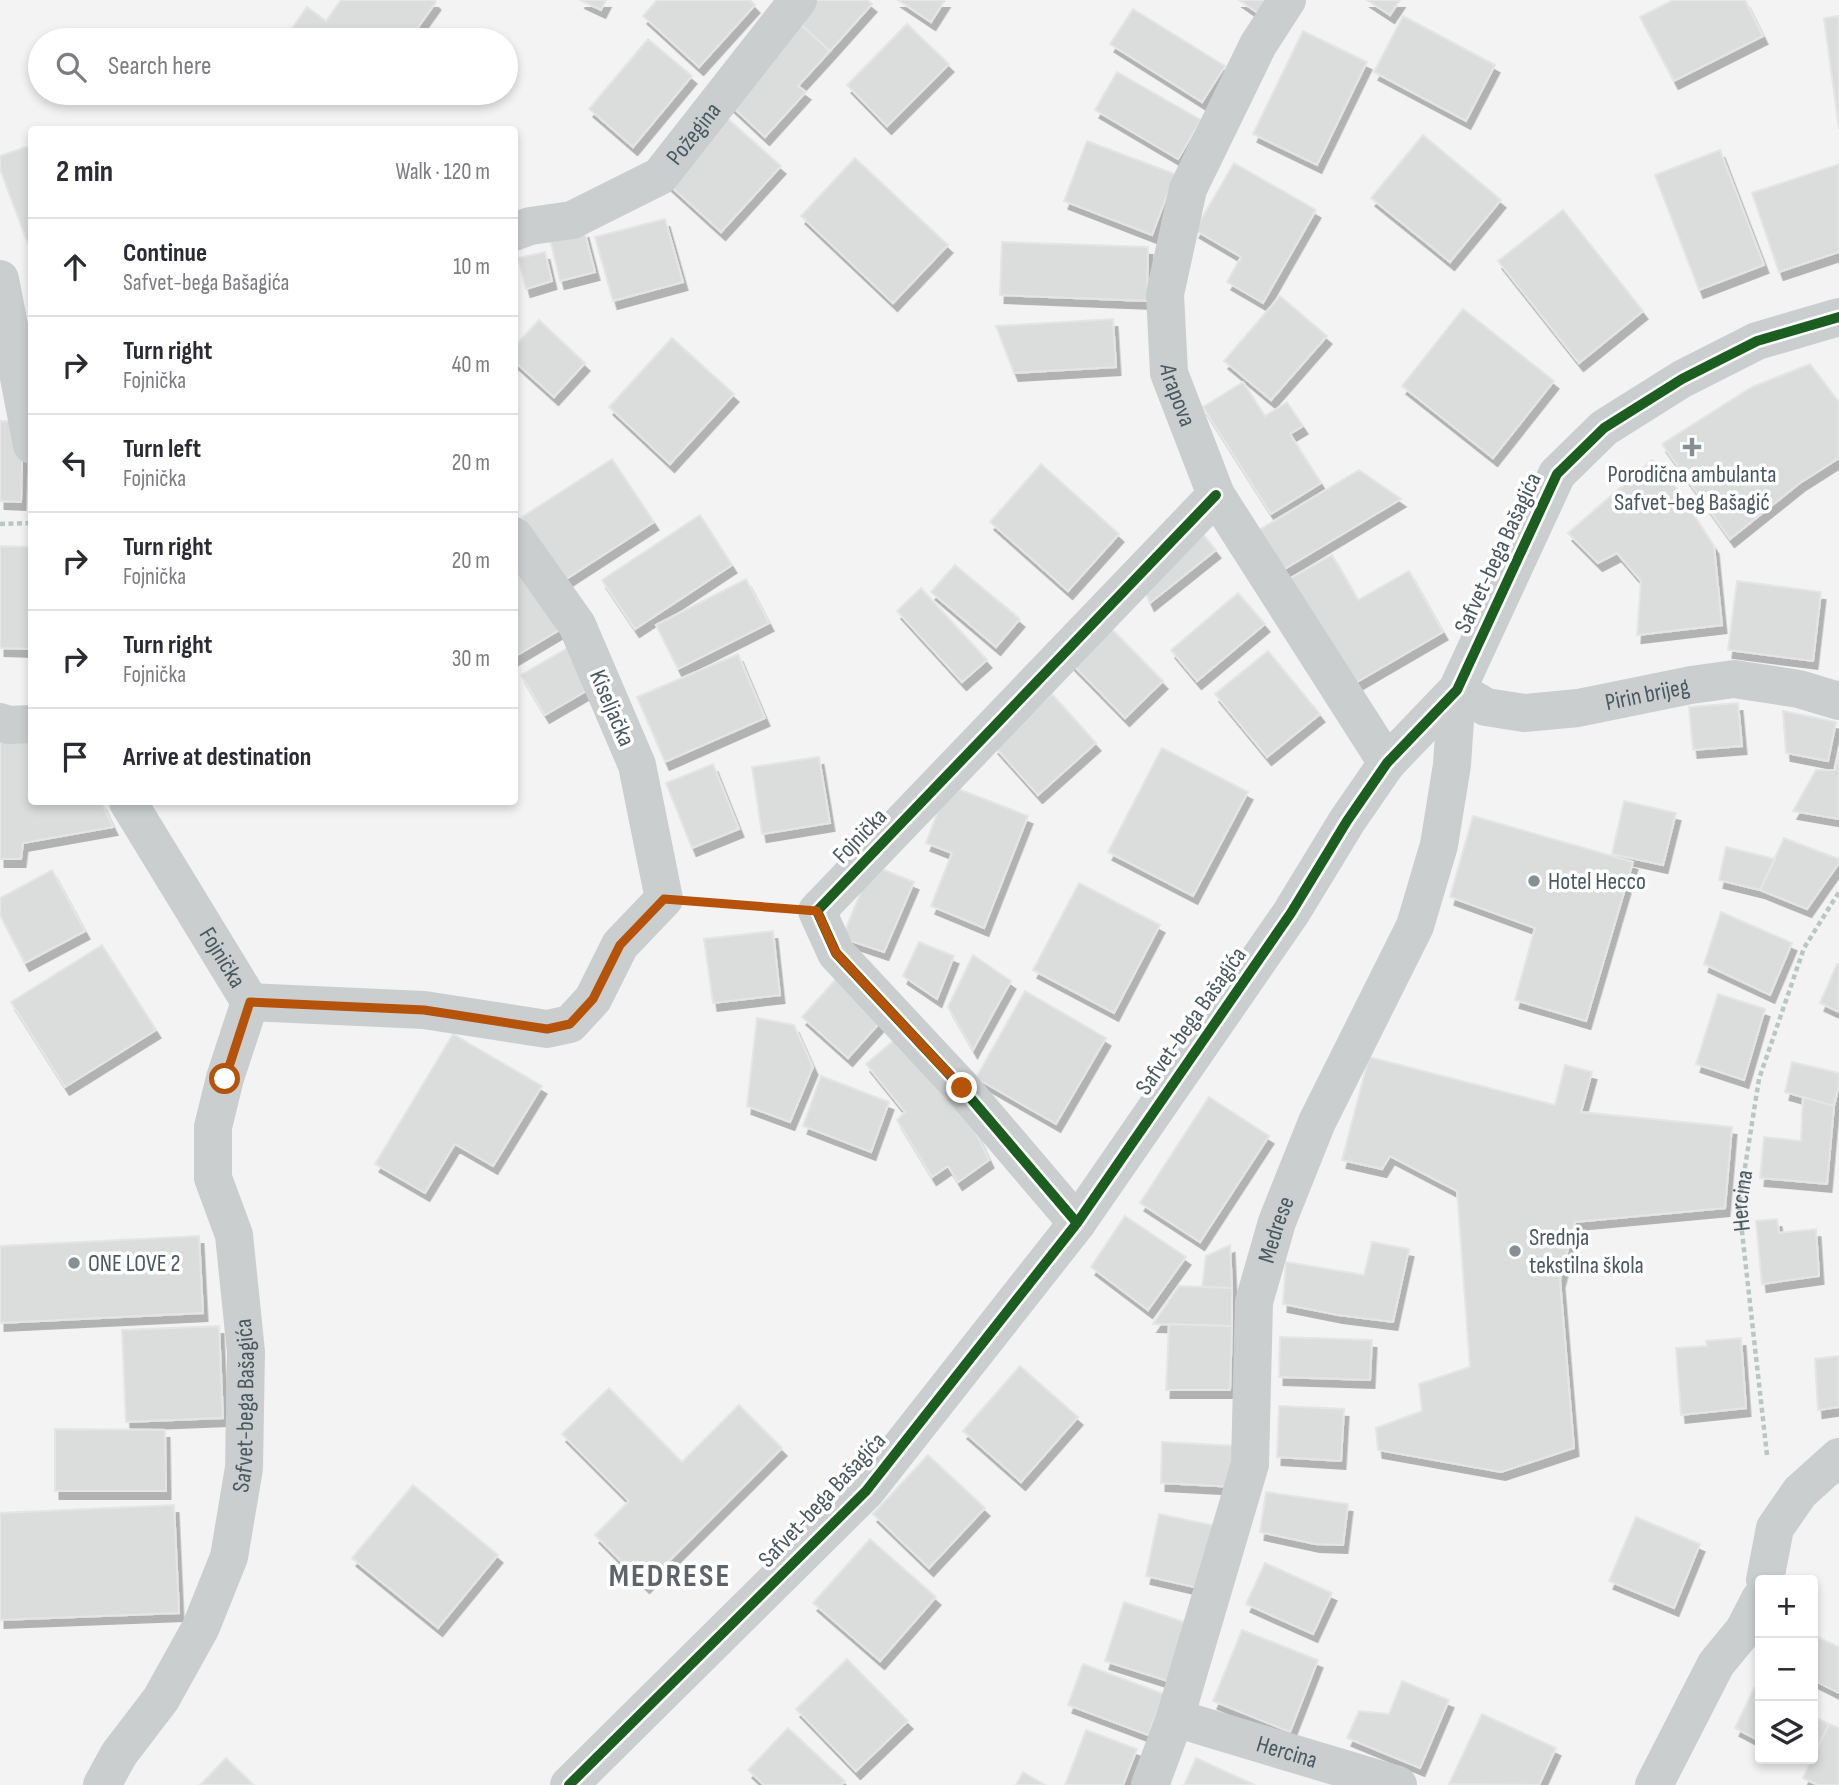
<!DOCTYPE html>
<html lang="en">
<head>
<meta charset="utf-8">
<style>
	body { margin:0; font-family:"Sofia Sans Condensed",sans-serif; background:#f7f7f7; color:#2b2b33 }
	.controls { position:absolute; right:21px; bottom:21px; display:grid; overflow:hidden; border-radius:7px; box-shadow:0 4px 10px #0003 }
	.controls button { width:63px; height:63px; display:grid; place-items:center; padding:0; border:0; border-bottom:2px solid #e1e1e2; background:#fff; color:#2b2b33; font:35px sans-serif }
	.stop { position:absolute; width:21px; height:21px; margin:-16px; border:5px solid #b45309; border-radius:50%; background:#fff }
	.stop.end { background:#b45309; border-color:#fff; box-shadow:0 2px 7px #0008 }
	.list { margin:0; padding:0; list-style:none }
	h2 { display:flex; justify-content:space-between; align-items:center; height:91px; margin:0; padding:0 28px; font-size:30px }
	h2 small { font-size:23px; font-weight:400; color:#7c7c81 }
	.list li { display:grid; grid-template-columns:46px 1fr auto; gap:21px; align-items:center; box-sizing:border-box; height:98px; padding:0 28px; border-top:2px solid #e1e1e2 }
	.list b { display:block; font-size:26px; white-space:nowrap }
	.list p { margin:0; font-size:23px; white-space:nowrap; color:#7c7c81 }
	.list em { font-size:23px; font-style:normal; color:#7c7c81 }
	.icon { flex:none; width:38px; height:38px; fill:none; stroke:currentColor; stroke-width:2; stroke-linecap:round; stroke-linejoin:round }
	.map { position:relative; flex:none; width:1839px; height:1785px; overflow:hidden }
	.search { position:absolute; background:#fff; box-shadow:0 4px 10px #0003; left:28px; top:28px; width:490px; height:77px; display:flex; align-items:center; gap:18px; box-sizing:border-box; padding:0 24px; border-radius:38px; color:#7c7c81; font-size:26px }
	.panel { position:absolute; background:#fff; box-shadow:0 4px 10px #0003; left:28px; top:126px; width:490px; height:679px; border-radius:7px }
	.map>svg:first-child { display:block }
	.building { fill:#dbdcdc; stroke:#e5e5e6; stroke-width:2; filter:url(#shadow) }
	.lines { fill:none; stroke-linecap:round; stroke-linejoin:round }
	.path { stroke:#b9c7c1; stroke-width:4.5; stroke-dasharray:5 3.5; stroke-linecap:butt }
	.minor { stroke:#cacecf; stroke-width:38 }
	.tertiary { stroke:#cacecf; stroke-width:38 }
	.cycleway-casing { stroke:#fff; stroke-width:15 }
	.cycleway { stroke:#1b5e20; stroke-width:10 }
	.route { stroke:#b45309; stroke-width:9 }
	.poi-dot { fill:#858f94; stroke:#fff; stroke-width:2.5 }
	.labels { text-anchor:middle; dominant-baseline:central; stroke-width:7; stroke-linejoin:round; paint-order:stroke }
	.street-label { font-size:24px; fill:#495961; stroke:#fff }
	.poi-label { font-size:24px; fill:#495961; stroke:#fff; text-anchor:start }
	.district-label { font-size:32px; font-weight:bold; letter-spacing:2px; fill:#5e6468; stroke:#fff }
</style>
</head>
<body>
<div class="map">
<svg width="1839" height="1785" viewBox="0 0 1839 1785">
	<defs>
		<filter id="shadow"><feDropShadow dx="4.5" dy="8" stdDeviation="0" flood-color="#0004"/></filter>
	</defs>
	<rect width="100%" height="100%" fill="#f4f3f3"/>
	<!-- building -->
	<path class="building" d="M 341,0 L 434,0 L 436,2 L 409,40 L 294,40 L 287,35 L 307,7 L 326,21 Z
		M 580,0 L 606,0 L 601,10 Z
		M 657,0 L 750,0 L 755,5 L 699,67 L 643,16 Z
		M 817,0 L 867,0 L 872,4 L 830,51 L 797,21 Z
		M 898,0 L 945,0 L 931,22 Z
		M 1239,0 L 1267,0 L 1258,13 Z
		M 1367,0 L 1400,0 L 1390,15 Z
		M 1673,0 L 1745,0 L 1763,36 L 1674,81 L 1640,17 Z
		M 1133,9 L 1225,66 L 1202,102 L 1110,44 Z
		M 1403,16 L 1495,65 L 1466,121 L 1374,72 Z
		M 1839,16 L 1839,129 L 1824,18 Z
		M 797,21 L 830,51 L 798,86 L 806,92 L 765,137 L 725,100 Z
		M 907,24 L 949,64 L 887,126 L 847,85 Z
		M 1303,31 L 1367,62 L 1317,165 L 1253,134 Z
		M 648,39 L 692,76 L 633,147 L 589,109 Z
		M 1117,72 L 1201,120 L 1178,159 L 1095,110 Z
		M 727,118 L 781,166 L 721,232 L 667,183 Z
		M 1423,135 L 1501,200 L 1450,262 L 1371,198 Z
		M 1087,141 L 1175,174 L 1152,235 L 1064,201 Z
		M 32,145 L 32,243 L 28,244 L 0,169 L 0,156 Z
		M 1720,150 L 1764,265 L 1699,290 L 1655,175 Z
		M 855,158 L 948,245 L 893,303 L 801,216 Z
		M 1234,163 L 1316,210 L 1263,303 L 1227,282 L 1241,257 L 1195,230 Z
		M 1839,164 L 1839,252 L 1779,272 L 1752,193 Z
		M 1563,210 L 1643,311 L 1579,363 L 1498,261 Z
		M 665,219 L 683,282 L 613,301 L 595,237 Z
		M 584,230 L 595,272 L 560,281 L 550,239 Z
		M 1002,242 L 1148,247 L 1147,301 L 1000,295 Z
		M 545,252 L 552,281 L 526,289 L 518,258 Z
		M 1280,296 L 1327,336 L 1271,400 L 1224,361 Z
		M 1463,309 L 1554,381 L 1493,458 L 1402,386 Z
		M 1113,319 L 1116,367 L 1014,373 L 996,326 Z
		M 539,320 L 585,363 L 554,397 L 514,361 L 514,347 Z
		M 672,338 L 734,394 L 670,464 L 609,407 Z
		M 1810,364 L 1839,402 L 1839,458 L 1800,483 L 1730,539 L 1662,444 L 1752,387 Z
		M 1243,382 L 1265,416 L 1287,402 L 1303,426 L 1290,434 L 1321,483 L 1271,514 L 1203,407 Z
		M 0,421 L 23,421 L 21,502 L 0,501 Z
		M 612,459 L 654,522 L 563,581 L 522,517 Z
		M 1652,460 L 1663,467 L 1714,546 L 1722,625 L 1637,635 L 1641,581 L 1617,553 L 1598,563 L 1568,533 Z
		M 1041,464 L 1119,534 L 1068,591 L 990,522 Z
		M 1359,470 L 1401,499 L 1278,573 L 1254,533 Z
		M 700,515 L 732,565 L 635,629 L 602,580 Z
		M 1201,532 L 1216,550 L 1150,603 L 1140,581 Z
		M 0,546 L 32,547 L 29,649 L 0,648 Z
		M 1332,555 L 1358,600 L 1409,571 L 1443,632 L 1345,689 L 1284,582 Z
		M 955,565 L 1020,619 L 996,647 L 931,592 Z
		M 514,566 L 561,629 L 514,657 Z
		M 746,579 L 769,623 L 678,669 L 656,625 Z
		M 1737,581 L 1821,592 L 1813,661 L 1728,650 Z
		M 921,588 L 987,660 L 962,682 L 897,611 Z
		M 1238,593 L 1265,624 L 1197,681 L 1171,650 Z
		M 1105,622 L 1163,681 L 1125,718 L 1067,659 Z
		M 569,647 L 593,687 L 545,715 L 521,675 Z
		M 1268,651 L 1320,714 L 1267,757 L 1215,694 Z
		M 738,654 L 765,718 L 665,762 L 637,697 Z
		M 1052,694 L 1096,743 L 1038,795 L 994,746 Z
		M 1738,703 L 1742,746 L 1693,750 L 1689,707 Z
		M 1783,711 L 1836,722 L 1828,761 L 1786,753 Z
		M 0,737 L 32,737 L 32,802 L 101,802 L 113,827 L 23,843 L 21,859 L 0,859 Z
		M 1162,748 L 1248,792 L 1193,896 L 1108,852 Z
		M 1839,755 L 1839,819 L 1793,811 L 1816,770 L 1835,770 Z
		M 819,757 L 830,823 L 762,834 L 752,767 Z
		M 713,764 L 739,829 L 692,848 L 666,783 Z
		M 948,785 L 1028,816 L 984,928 L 931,906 L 952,853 L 926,843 Z
		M 1624,801 L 1676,813 L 1663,865 L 1612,854 Z
		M 1473,816 L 1633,862 L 1586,1021 L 1515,1000 L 1535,928 L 1450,897 Z
		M 1784,838 L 1839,859 L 1839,863 L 1807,909 L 1760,890 Z
		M 1726,847 L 1775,859 L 1760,890 L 1719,880 Z
		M 872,865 L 914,882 L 884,952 L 842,938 Z
		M 52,870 L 85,931 L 25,963 L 0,915 L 0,898 Z
		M 1079,883 L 1160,925 L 1114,1013 L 1033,970 Z
		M 1721,912 L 1792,943 L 1770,995 L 1704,964 Z
		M 773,931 L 780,995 L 713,1003 L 704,939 Z
		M 919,942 L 954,956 L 937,999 L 903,976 Z
		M 102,945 L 156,1030 L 65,1087 L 11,1002 Z
		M 973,955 L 1011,981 L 973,1050 L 948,1007 Z
		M 1837,964 L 1839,964 L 1839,1012 L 1820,1003 Z
		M 837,978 L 883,1019 L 848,1058 L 802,1017 Z
		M 1025,991 L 1106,1038 L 1056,1124 L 976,1078 Z
		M 1718,994 L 1765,1009 L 1744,1080 L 1696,1064 Z
		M 757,1018 L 794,1025 L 813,1067 L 790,1122 L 747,1106 Z
		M 453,1034 L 542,1086 L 493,1166 L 455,1144 L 425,1193 L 375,1164 Z
		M 899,1036 L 957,1093 L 989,1160 L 958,1182 L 948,1166 L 932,1177 L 897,1120 L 905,1112 L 866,1064 Z
		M 1369,1057 L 1555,1105 L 1565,1065 L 1592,1072 L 1581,1112 L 1732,1127 L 1725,1208 L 1575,1222 L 1560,1280 L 1574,1448 L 1501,1472 L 1378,1450 L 1376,1428 L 1422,1411 L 1419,1384 L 1470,1367 L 1457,1191 L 1390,1156 L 1382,1169 L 1342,1160 Z
		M 1792,1062 L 1839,1073 L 1839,1085 L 1834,1106 L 1785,1092 Z
		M 821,1076 L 889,1102 L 871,1152 L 803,1126 Z
		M 1209,1097 L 1269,1136 L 1200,1242 L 1140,1203 Z
		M 1803,1097 L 1834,1106 L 1827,1184 L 1760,1178 L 1764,1137 L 1801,1141 Z
		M 1125,1216 L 1186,1257 L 1148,1310 L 1091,1267 Z
		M 1777,1219 L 1779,1233 L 1816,1229 L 1819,1276 L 1762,1284 L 1756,1221 Z
		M 199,1236 L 203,1313 L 0,1323 L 0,1246 Z
		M 1372,1242 L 1409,1249 L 1393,1322 L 1338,1315 L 1283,1304 L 1286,1262 L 1364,1275 Z
		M 1230,1245 L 1232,1288 L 1202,1287 L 1206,1256 Z
		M 1179,1286 L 1232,1288 L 1232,1326 L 1153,1324 Z
		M 1169,1324 L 1232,1326 L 1230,1390 L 1166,1390 Z
		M 219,1326 L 223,1418 L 126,1422 L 122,1330 Z
		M 1280,1337 L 1372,1340 L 1370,1380 L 1279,1377 Z
		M 1741,1338 L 1746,1408 L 1681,1415 L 1676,1348 L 1707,1346 L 1706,1341 Z
		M 1839,1356 L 1839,1407 L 1818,1410 L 1815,1359 Z
		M 1020,1366 L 1078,1417 L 1021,1482 L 963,1431 Z
		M 609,1388 L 682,1462 L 739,1405 L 782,1448 L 645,1585 L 595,1535 L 629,1501 L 562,1434 Z
		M 1279,1406 L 1344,1409 L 1341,1461 L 1277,1457 Z
		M 55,1429 L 165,1430 L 166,1491 L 55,1491 Z
		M 1162,1442 L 1237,1446 L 1235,1487 L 1161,1483 Z
		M 928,1455 L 985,1508 L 929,1568 L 873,1514 Z
		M 413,1485 L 498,1555 L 438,1628 L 352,1558 Z
		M 1266,1492 L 1348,1504 L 1343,1545 L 1315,1544 L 1260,1532 Z
		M 174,1505 L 179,1613 L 0,1620 L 0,1513 Z
		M 1159,1514 L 1216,1526 L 1203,1589 L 1146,1576 Z
		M 1636,1517 L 1700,1544 L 1674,1608 L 1609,1581 Z
		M 870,1539 L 936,1597 L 880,1661 L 813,1603 Z
		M 1265,1563 L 1332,1593 L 1313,1634 L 1246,1604 Z
		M 1124,1602 L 1190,1624 L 1171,1682 L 1105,1661 Z
		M 1242,1630 L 1318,1660 L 1290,1732 L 1213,1701 Z
		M 1813,1635 L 1839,1647 L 1839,1693 L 1813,1680 Z
		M 847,1659 L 908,1721 L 856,1771 L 796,1709 Z
		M 1083,1664 L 1164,1694 L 1148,1735 L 1068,1705 Z
		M 1402,1681 L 1449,1700 L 1420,1768 L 1347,1738 L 1359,1711 L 1389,1714 Z
		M 1754,1688 L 1760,1691 L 1760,1741 L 1735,1728 Z
		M 1482,1714 L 1556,1748 L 1539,1785 L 1449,1784 Z
		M 1813,1716 L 1829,1724 L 1813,1757 Z
		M 1829,1724 L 1839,1728 L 1839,1785 L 1818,1785 L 1803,1778 Z
		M 788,1728 L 845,1781 L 841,1785 L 764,1785 L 748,1770 Z
		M 1086,1730 L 1137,1749 L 1123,1785 L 1065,1785 Z
		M 226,1758 L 254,1785 L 200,1785 Z
		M 1196,1758 L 1255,1785 L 1184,1785 Z
		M 1023,1772 L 1045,1785 L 1016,1785 Z"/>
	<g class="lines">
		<!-- path -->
		<g class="path">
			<path d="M 0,524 L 32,523"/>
			<path d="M 710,903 L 771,908"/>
			<path id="s1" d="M 1767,1455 L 1739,1205 L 1759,1079 L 1804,948 L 1839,892"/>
		</g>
		<!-- minor -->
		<g class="minor">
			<path id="s2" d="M 1287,0 L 1258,45 L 1188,189 L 1165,294 L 1169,373 L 1216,495 L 1387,763"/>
			<path id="s3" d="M 514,232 L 530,226 L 572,220 L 660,176 L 798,0"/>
			<path d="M 0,279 L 32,445"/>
			<path d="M 0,722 L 8,725 L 32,724"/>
			<path id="s4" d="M 128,802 L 250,1002"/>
			<path d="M 250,1002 L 424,1010 L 547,1029 L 570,1024 L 593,999 L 620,945 L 664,899 L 637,765 L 577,625 L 514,536"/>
			<path d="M 1077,1223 L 962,1088 L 836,953 L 817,911 L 1216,495"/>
			<path d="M 1765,1580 L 1775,1528 L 1800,1492 L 1839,1457"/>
			<path id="s5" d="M 1175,1718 L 1398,1785"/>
			<path id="s6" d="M 102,1785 L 119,1754 L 161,1699 L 201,1627 L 229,1557 L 244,1468 L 246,1352 L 234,1235 L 213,1178 L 213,1127 L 225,1078 L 250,1002"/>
			<path id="s7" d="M 1150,1785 L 1175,1718 L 1250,1464 L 1254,1302 L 1277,1222 L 1317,1122 L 1415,926 L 1439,845 L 1452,765 L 1457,690 L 1486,707 L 1524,713 L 1578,708 L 1691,685 L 1734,679 L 1799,689 L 1839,701"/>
			<path d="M 1654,1785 L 1716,1664 L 1744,1630 L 1760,1599"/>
		</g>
		<!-- tertiary -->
		<path class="tertiary" d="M 569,1785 L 866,1491 L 1077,1223 L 1291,913 L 1347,821 L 1387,763 L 1457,690 L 1557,474 L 1604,428 L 1682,379 L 1757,341 L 1839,317"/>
		<defs>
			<path id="cycleway" d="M 1077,1223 L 962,1088 L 836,953 L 817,911 L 1216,495
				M 569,1785 L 866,1491 L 1077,1223 L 1291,913 L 1347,821 L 1387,763 L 1457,690 L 1557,474 L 1604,428 L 1682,379 L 1757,341 L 1839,317"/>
		</defs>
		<!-- cycleway casing -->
		<use href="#cycleway" class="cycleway-casing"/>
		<!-- cycleway -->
		<use href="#cycleway" class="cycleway"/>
	</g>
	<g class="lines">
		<!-- route -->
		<path class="route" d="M 225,1079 L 250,1002 L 424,1010 L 547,1029 L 570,1024 L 593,999 L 620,945 L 664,899 L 817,911 L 836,953 L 962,1088"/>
	</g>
	<!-- markers -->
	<g class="poi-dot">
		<path d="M1688.5 436.5h7v7h7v7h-7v7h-7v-7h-7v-7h7z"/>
		<circle cx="1534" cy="881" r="7"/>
		<circle cx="1515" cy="1251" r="7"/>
		<circle cx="74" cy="1263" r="7"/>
	</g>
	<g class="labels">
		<!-- street labels -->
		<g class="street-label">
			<text stroke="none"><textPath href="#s3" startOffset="212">Požegina</textPath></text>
			<text stroke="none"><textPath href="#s2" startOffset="424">Arapova</textPath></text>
			<text transform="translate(1498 553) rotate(-65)">Safvet-bega Bašagića</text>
			<text stroke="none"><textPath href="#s7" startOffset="1346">Pirin brijeg</textPath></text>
			<text transform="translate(612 708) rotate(67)">Kiseljačka</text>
			<text transform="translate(860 836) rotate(-46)">Fojnička</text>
			<text stroke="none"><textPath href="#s4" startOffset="182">Fojnička</textPath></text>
			<text transform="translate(1191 1021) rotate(-55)">Safvet-bega Bašagića</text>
			<text stroke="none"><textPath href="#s1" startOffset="256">Hercina</textPath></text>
			<text stroke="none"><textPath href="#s7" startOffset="574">Medrese</textPath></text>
			<text stroke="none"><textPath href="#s6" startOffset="415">Safvet-bega Bašagića</textPath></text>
			<text transform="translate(822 1500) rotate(-47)">Safvet-bega Bašagića</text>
			<text stroke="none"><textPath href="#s5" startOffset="117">Hercina</textPath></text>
		</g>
		<!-- poi labels -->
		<g class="poi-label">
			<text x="1692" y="474" text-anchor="middle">Porodična ambulanta<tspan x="1692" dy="28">Safvet-beg Bašagić</tspan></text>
			<text x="1548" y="881">Hotel Hecco</text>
			<text x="1529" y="1237">Srednja<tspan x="1529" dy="28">tekstilna škola</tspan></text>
			<text x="88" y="1263">ONE LOVE 2</text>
		</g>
		<!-- district labels -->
		<g class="district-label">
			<text x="670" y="1576">MEDRESE</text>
		</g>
	</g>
</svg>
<div class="controls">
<button>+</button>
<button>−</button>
<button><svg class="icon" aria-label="layers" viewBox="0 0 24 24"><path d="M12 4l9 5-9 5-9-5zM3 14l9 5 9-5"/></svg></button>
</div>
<div class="stop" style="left:225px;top:1079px"></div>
<div class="stop end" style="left:962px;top:1088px"></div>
<div class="search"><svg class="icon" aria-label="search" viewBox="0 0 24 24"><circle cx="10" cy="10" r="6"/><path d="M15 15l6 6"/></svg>Search here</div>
<section class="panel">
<h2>2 min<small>Walk · 120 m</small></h2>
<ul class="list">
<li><svg class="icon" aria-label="ahead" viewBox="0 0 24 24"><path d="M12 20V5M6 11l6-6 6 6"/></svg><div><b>Continue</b><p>Safvet-bega Bašagića</p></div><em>10 m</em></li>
<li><svg class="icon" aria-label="right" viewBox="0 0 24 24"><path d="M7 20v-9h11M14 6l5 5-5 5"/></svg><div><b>Turn right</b><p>Fojnička</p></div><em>40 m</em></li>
<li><svg class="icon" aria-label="left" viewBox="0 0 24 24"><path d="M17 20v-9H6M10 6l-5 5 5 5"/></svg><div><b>Turn left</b><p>Fojnička</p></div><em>20 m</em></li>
<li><svg class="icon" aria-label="right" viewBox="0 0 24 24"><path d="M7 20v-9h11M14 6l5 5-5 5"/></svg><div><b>Turn right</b><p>Fojnička</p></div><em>20 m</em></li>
<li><svg class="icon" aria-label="right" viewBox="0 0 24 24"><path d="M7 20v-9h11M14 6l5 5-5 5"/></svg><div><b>Turn right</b><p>Fojnička</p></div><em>30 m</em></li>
<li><svg class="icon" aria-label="arrive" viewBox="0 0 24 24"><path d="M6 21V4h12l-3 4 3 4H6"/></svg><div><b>Arrive at destination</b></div></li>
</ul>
</section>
</div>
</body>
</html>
